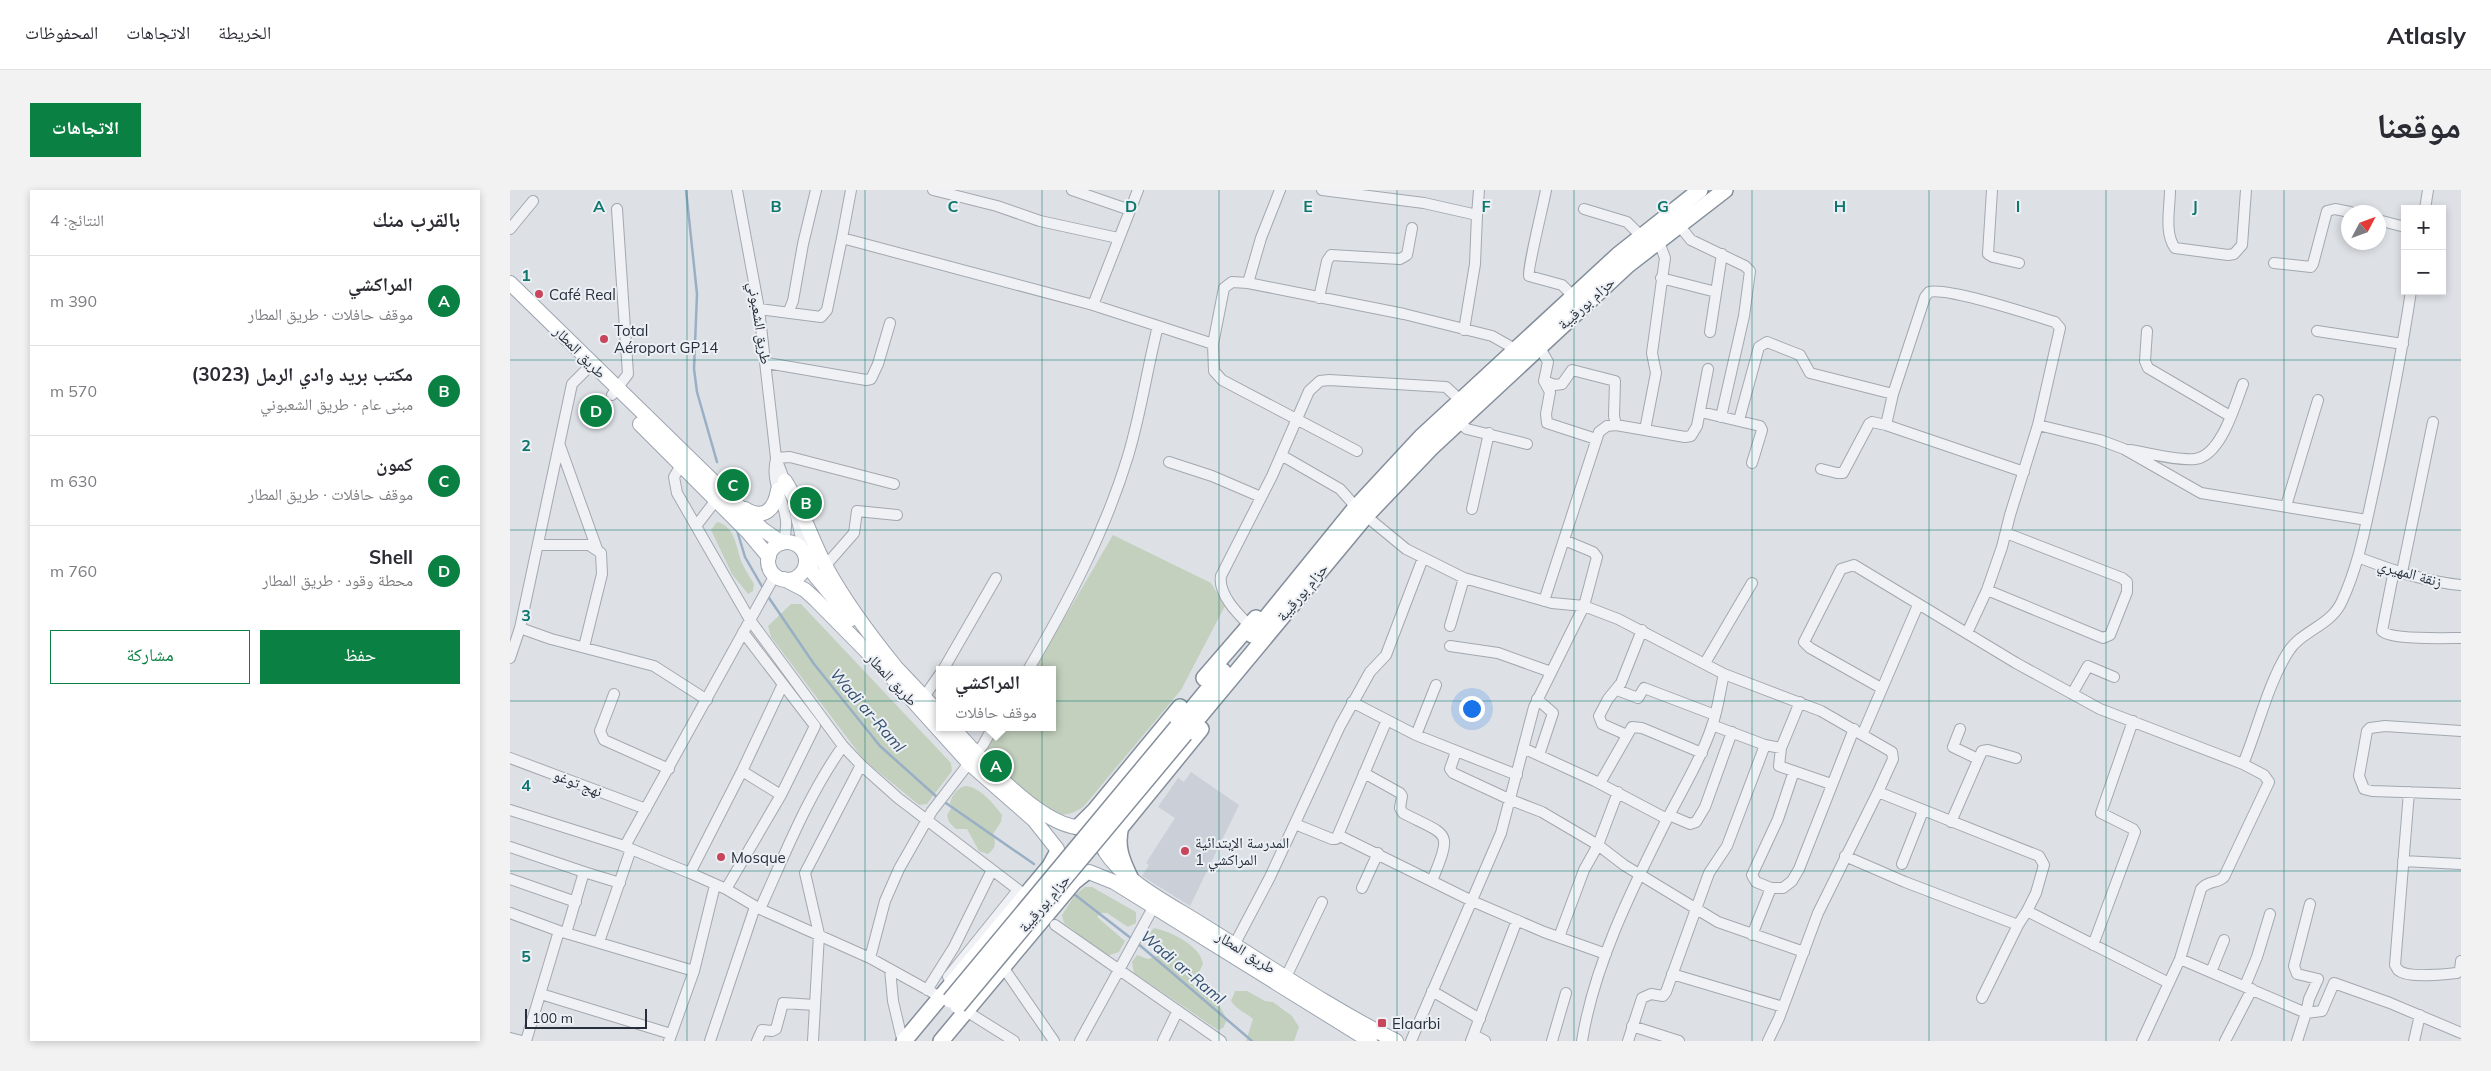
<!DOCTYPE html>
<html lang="ar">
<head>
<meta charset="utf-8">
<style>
	body { margin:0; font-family:Mulish,"Noto Naskh Arabic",sans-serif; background:#f2f2f3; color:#2b2b33; direction:rtl }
	.controls { position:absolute; right:15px; top:15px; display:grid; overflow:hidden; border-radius:0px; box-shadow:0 2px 8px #0003 }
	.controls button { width:45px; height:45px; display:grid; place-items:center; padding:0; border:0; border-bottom:1px solid #e1e1e2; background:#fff; color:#2b2b33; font:25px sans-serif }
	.compass { position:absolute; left:1831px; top:15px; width:45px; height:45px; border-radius:50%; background:#fff; box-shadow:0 2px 8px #0003; rotate:49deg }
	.scale { position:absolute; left:15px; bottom:12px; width:122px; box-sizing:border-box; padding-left:5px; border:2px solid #272f3c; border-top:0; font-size:14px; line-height:18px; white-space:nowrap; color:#272f3c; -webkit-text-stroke:4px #ecf0f4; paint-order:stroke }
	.you { position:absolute; left:961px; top:518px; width:18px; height:18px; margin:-12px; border:4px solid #fff; border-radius:50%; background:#1a73e8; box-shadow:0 0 0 8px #1a73e833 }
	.badge { display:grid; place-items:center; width:32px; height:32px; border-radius:50%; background:#0b8043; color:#fff; font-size:16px; font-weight:700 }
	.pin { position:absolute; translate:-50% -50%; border:2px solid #fff; box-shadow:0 1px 5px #0006 }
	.popup { position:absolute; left:426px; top:476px; width:120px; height:65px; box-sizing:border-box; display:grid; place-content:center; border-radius:0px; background:#fff; filter:drop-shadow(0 1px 4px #0005); font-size:16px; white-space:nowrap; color:#7c7c81 }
	.popup b { font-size:19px; color:#2b2b33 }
	.popup::after { content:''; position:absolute; left:50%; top:100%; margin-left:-10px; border:10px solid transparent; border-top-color:#fff }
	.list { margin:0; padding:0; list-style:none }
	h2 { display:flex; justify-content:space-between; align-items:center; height:65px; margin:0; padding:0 20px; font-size:21px }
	h2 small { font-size:16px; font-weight:400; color:#7c7c81 }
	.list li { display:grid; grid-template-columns:32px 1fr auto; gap:15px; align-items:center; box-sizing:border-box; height:90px; padding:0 20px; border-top:1px solid #e1e1e2 }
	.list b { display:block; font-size:19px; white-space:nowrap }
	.list p { margin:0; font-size:16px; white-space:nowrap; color:#7c7c81 }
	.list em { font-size:16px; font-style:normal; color:#7c7c81 }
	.actions { display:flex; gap:10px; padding:15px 20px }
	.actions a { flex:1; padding:11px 0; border:1px solid #0b8043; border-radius:0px; text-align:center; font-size:18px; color:#0b8043 }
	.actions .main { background:#0b8043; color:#fff }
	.map { position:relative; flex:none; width:1951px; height:851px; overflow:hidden; direction:ltr; border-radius:0px }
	header { display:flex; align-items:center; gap:30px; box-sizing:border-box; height:70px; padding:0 25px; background:#fff; border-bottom:1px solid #e1e1e2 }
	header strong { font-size:24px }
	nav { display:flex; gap:28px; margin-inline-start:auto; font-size:18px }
	.intro { display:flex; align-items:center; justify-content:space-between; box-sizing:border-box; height:120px; padding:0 30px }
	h1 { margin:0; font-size:35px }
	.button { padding:12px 22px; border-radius:0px; background:#0b8043; color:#fff; font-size:18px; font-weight:700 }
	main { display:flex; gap:30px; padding:0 30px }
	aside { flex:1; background:#fff; border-radius:0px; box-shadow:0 2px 8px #0003 }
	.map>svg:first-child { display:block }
	.built { fill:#cbd0d8 }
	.green { fill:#c3d0be }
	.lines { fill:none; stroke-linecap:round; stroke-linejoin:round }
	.stream { stroke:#99afc5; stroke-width:2.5 }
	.minor-casing { stroke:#a3a8b0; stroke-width:12 }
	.major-casing { stroke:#9da5b1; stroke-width:16 }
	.highway-casing { stroke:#858f9c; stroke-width:18 }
	.minor { stroke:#eff1f5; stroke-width:10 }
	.major { stroke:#fff; stroke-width:14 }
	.highway { stroke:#fff; stroke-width:15 }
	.highway-bridge-casing { stroke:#858f9c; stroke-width:18; stroke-linecap:butt }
	.highway-bridge { stroke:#fff; stroke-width:15 }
	.grid { fill:none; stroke:#0f766e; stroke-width:1; stroke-opacity:0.55 }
	.poi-dot { fill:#c8455c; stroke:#ecf0f4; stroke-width:2 }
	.labels { text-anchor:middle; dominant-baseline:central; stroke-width:4; stroke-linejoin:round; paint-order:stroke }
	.poi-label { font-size:15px; fill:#272f3c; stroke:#ecf0f4; text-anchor:start }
	.street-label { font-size:15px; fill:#272f3c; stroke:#ecf0f4 }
	.water-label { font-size:16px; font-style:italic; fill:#334f6e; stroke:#ecf0f4 }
	.grid-label { font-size:16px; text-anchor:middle; font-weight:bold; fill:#0f766e; stroke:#ecf0f4; stroke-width:4; stroke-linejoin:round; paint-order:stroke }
</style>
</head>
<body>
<header>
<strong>Atlasly</strong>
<nav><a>الخريطة</a><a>الاتجاهات</a><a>المحفوظات</a></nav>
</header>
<div class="intro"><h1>موقعنا</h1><a class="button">الاتجاهات</a></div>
<main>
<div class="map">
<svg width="1951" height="851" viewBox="0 0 1951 851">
	<rect width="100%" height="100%" fill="#dde1e6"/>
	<!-- built -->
	<path class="built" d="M 681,582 L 729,615 L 680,716 L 632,686 L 639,675 L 636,673 L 665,628 L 648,617 L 668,588 L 674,592 Z"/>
	<!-- green -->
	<path class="green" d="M 207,332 C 226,336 226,359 232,373 C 235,380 240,387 244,394 L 243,401 L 238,404 L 222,384 L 201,340 Z
		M 603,345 L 701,393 L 715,416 L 671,500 L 574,616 C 567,622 557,626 548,624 C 527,618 491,579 474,563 L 490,537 L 542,537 L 542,480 L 524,480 Z
		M 281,414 L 291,414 L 441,573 L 442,581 L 417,614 L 409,615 L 354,570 L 261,447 L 258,436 Z
		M 455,596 C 470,597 483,613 492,625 L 491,632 L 483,644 C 486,653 486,658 478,664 L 469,661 L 457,639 L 446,639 L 439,632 L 437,625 L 442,617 L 440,613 C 442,605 447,598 455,596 Z
		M 575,697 L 582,697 L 626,722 L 626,733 L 618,737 L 597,723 L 591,723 L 587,727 L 615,751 L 609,762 L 597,766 L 554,733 L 552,725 L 565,705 Z
		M 644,738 C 660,741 691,756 693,774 L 689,782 L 681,787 L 680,793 C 697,803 709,811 717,830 L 713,838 L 708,840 L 624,783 L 622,772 L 627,765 L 638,769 L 650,765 L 650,759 L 638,749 L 638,744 Z
		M 725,801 L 737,801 L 755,811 L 763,812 L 782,826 L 789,837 L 784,851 L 736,851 L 743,829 C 735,822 727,820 721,811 Z"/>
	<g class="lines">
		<!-- stream -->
		<path class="stream" d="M 176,0 L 187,104 L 184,179 L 187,202 L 207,272
			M 226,337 L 235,367 L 254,400
			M 257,405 L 304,474 L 370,556 L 428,608
			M 433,611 L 524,674
			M 564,704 L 622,749
			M 626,752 L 742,851"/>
		<defs>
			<path id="minor" d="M 227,0 L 249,119 L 266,268 L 277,297
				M 341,0 L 332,48 L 583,115 L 648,136 C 637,179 631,223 618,266 C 595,342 558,412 518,480
				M 423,0 L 487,16 L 530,31 L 608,48
				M 562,0 L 620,20
				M 770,0 L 751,48 L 738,93 L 894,124 L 982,146 L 1005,159
				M 812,0 L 914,13 L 967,25 L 969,0
				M 1036,0 C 1034,12 1017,80 1019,86 L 1052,95 L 1063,106
				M 1482,0 L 1478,64 L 1483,67 L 1509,73
				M 1660,0 C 1660,18 1654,43 1665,58 L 1718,65 L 1724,64 L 1732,55 L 1736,0
				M 1074,19 L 1117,32 L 1131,46
				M 1915,19 L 1918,0
				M 1868,30 L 1895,37
				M 1168,34 L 1181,50 L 1235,76 L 1240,81 L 1234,126 L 1211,227
				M 0,39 L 23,11
				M 1764,73 L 1801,77 L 1803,74 L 1817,21 L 1825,19 L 1840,22
				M 1151,88 L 1206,102
				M 809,108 L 817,71 L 821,65 L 890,69 L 897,65 L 902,38
				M 583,115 L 628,0
				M 249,119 L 311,127 L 317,120 L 332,48
				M 278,123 L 283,111 L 293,54 L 306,0
				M 648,136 L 703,154 L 704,181 L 712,190 L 847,261
				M 954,140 L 965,74 L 967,25
				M 1637,141 L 1635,171 L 1638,178 L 1720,226
				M 1807,141 L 1893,154
				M 1200,142 L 1212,64
				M 703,154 L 714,98 L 722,92 L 738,93
				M 1029,156 L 1038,172 L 1034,191 L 1040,202 L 1036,224 L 1037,233 L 1086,249
				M 257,173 L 356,190 L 361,189 L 368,174 L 380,133
				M 76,180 L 62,194 L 10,438 L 41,449 L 144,476 L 197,510
				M 1034,191 L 1045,195 L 1052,194 L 1062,180 L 1105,191 L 1104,226 L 1106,235
				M 102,205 L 118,184 L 107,19
				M 1191,222 L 1250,236 L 1252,240 L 1242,273
				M 1229,230 L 1249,157 L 1257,152 L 1290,165 L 1300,183 L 1383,204
				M 948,232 L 957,239 L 1017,254
				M 1528,235 L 1590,250 L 1614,259 L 1691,303 L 1857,330
				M 1135,240 L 1146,183 L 1142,163 L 1155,68 L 1148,49
				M 50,256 L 87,359
				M 1620,260 C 1639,263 1667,271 1685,269 C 1711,266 1725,215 1733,194
				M 771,265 L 830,299 L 846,317
				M 266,268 L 280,267 L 384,294
				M 266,269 C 258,300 285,319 273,352
				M 659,272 L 702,286 L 751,307
				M 171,275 L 164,287 L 167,303 L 240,430 L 333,556 L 351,575
				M 1311,279 L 1327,283 L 1333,283 L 1359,234 L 1362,232 L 1376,235
				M 1776,316 L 1808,210
				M 962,319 L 979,243
				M 285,322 L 295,365
				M 856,326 L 896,359 L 954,388 L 1042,413 L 1074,416 L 1108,429 L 1214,484 L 1311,521 L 1382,562 L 1383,569 L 1368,602 L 1308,723 L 1269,828 L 1258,851
				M 186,336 L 206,310
				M 29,355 L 79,355 L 91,363 L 92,384 L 74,457
				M 1850,368 C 1882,380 1916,392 1951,395
				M 316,375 L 344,343 L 347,321 L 387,325
				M 1884,380 L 1872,441 C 1881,450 1936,448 1951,448
				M 1892,382 L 1923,232
				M 1477,400 L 1593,448 L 1600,445 L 1617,402 L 1617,392 L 1612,388 L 1496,343
				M 1034,411 L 1089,242 L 1097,236 L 1106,235 L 1175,247 L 1181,246 L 1187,236 L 1198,179
				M 739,435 C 727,423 708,404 711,386 L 762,286 L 799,201 L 810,191 L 819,190 L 936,197 L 950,210
				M 940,436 L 954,388
				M 1457,443 L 1477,400 L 1492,357 L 1500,325 L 1528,235 L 1550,138 L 1545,132 C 1522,125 1438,97 1419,102 L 1415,107 L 1383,204 L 1376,235 L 1514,282
				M 940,456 L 988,463 L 1041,482
				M 0,468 L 10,438
				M 1195,473 L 1242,393
				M 433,480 L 486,388
				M 1371,498 L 1300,458 L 1294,452 L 1331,379 L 1344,375 L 1506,473 L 1590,519 L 1733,574
				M 1107,500 L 1128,508 L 1134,498 L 1205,525
				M 104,504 L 90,541 L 94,550 L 159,579
				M 1562,504 L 1578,476 L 1604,487
				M 414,507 L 430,484
				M 1027,509 L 1043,523 L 1029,565
				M 842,512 L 906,545 L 1007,585
				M 876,532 L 828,645 L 962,711 L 1034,742 L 1096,764
				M 1202,535 L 1255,555 L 1271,558 L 1290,512
				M 1450,539 L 1443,557 L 1468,569
				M 1951,541 L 1875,536 L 1860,538 L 1857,541 L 1849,586 L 1854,599 L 1862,601 L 1951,604
				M 1353,543 L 1408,415
				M 906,545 L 926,495
				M 1117,545 L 1092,534 L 1089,526 L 1098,509 L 1111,493 L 1132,440
				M 1013,558 L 1085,591 L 1157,629
				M 1271,558 L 1269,576 L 1321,594
				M 946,562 L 940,579 L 943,583 L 1001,610 L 1032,622 L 1088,655 L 1108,602
				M 0,568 L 136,619
				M 232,581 L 271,605
				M 854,583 L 890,603 L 892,606 L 890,618 L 893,623 C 939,647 943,639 922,691
				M 1090,593 L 1122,537 L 1132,538 L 1192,563
				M 1368,602 L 1529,666 L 1534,675 L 1526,703 L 1517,721
				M 1899,602 L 1885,775 L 1888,780 C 1898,789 1933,784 1947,783 L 1950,780 L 1951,771
				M 0,620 L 111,655 L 180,683 L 216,699 L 250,719 L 360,768 L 425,804
				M 1159,625 L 1180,634 L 1186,632 L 1195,617 L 1222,542
				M 1441,632 L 1472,561 L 1478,560 L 1506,568
				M 785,634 L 822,649 L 826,649 L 828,645
				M 115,656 L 265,385
				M 0,657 L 74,682 L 56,743
				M 1335,666 L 1395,692 L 1508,735 L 1517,721 L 1659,793
				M 1893,671 L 1951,674
				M 1392,674 L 1413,621
				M 74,682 L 110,693
				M 180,683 L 232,581 L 273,494
				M 0,689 L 66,712
				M 852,698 L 868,663
				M 1261,698 L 1246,692 L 1242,685 L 1268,629 L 1284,581
				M 216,699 L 271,605 L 305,536 L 233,442
				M 250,719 C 275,664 298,605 333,556
				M 0,723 L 49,741 L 184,781
				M 545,735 L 711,851
				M 1242,745 L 1261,698 L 1273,698 L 1282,691 L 1289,679 L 1344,539
				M 1049,747 L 1074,680 L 1088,655 L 1114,675 L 1208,732 L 1294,762
				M 89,752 L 121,659
				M 1583,755 L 1625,642 L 1623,639 L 1591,623 L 1623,531
				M 721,761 L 760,687 L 830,536 L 860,482 L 876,465 L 913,368
				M 360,768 L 375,711 L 389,679 L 422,621 L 473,555 L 483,537
				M 1670,769 L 1796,823 L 1799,809 L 1808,789 L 1787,784 L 1784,776 L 1800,714
				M 493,777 L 544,851
				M 380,779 L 383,811 L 391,845
				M 1701,782 L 1714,750
				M 1162,784 L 1273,817
				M 438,787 L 508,700
				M 776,787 L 812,712
				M 1735,796 L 1747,767 L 1760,724
				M 417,800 L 444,757 L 482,680
				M 922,801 L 970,829
				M 31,804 L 161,844
				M 1472,808 L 1508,735
				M 456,821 L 504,851
				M 1122,836 L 1169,851
				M 964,845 L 975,851
				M 0,848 L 12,851
				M 16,851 L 49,741
				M 159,851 L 184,781 L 205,695
				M 200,851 L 245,717
				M 247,851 L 252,840 L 262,841 L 266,839 L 273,813 L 305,815
				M 303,851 L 309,744 L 295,683 L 351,575 L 388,608 L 515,705
				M 570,851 L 644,716
				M 653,851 L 667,822
				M 901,851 L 991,643 L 1024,517 L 1074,416 L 1087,367 L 1083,362 L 1054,350
				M 961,851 L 1007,730
				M 1042,851 L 1056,803
				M 1072,851 C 1084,776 1120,703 1154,635 C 1171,602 1190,571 1202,536 C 1208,519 1210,501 1214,484
				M 1118,851 L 1132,808 L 1141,804 L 1153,806 L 1156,802 L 1199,683 L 1217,656 L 1255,555
				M 1632,851 L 1670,769 L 1691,699 C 1698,690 1707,694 1714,687 L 1759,592 L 1754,585 L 1733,574 C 1748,538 1757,496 1778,462 C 1792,440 1821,436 1832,411 C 1849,374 1855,338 1864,298 C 1878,233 1891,168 1901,101
				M 1715,851 L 1742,799
				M 1787,851 L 1796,823 L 1812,821 L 1824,793 L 1880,813 L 1951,843
				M 1904,851 L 1910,825"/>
			<path id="major" d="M 0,93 L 252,339 L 272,353
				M 130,234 L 238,342 L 259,367
				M 275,291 C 292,318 301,349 316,377 C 335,412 359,444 384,475
				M 235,319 C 254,331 265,319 268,300
				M258 371a19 19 0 1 1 38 0a19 19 0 1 1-38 0Z
				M 296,368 L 303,383 L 341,429
				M 274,389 L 295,400 L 305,409 L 376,481 L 459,573 L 524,630 L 547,659
				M 377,468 L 430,524
				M 442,537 C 469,567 525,631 566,637
				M 595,661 C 614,692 663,716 694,736 C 757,775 820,818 886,851
				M 579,682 L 604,692 L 860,851"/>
			<path id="highway" d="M 742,445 L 846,317 L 911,247 L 1108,65 L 1190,0
				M 694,488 L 746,428
				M 667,537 L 713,481
				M 675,544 L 856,326 L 921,258 L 1118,75 L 1215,0
				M 611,636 C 606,655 611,669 620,687
				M 568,637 L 585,620 L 670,517
				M 594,658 L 691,539
				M 394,851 L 540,676 L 547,663
				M 431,851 L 564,692 L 574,684"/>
		</defs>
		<!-- minor casing -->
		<use href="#minor" class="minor-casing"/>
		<!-- major casing -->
		<use href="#major" class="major-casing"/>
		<!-- highway casing -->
		<use href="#highway" class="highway-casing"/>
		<!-- minor -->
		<use href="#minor" class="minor"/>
		<!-- major -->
		<use href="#major" class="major"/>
		<!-- highway -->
		<use href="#highway" class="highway"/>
		<defs>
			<path id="highway-bridge" d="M 440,810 L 667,537
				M 448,816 L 675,544"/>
		</defs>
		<!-- highway-bridge casing -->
		<use href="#highway-bridge" class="highway-bridge-casing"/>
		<!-- highway-bridge -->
		<use href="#highway-bridge" class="highway-bridge"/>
	</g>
	<!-- grid -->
	<path class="grid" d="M 177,0 L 177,851M 355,0 L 355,851M 532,0 L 532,851M 709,0 L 709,851M 887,0 L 887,851M 1064,0 L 1064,851M 1242,0 L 1242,851M 1419,0 L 1419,851M 1596,0 L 1596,851M 1774,0 L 1774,851M 0,170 L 1951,170M 0,340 L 1951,340M 0,511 L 1951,511M 0,681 L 1951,681"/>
	<!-- markers -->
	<g class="poi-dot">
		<circle cx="29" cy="104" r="5"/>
		<circle cx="94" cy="149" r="5"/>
		<circle cx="675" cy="661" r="5"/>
		<circle cx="211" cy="667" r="5"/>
		<rect x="867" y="828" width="10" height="10" rx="2.5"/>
	</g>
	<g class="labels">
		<!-- poi labels -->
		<g class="poi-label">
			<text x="39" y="104">Café Real</text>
			<text x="104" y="140">Total<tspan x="104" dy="17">Aéroport GP14</tspan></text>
			<text x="685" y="652">المدرسة الإبتدائية<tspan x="685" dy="17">المراكشي 1</tspan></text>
			<text x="221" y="667">Mosque</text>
			<text x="882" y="833">Elaarbi</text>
		</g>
		<!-- street labels -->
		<g class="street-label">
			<text transform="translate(1076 113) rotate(-42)">حزام بورقيبة</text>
			<text transform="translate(250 133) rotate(81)">طريق الشعبوني</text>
			<text transform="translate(70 162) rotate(45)">طريق المطار</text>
			<text transform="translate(1900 383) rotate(16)">زنقة المهيري</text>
			<text transform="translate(792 402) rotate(-50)">حزام بورقيبة</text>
			<text transform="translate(382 489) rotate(47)">طريق المطار</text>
			<text transform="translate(68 593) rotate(21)">نهج توغو</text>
			<text transform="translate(534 713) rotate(-50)">حزام بورقيبة</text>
			<text transform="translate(736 762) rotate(32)">طريق المطار</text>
		</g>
		<!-- water labels -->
		<g class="water-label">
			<text transform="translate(358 520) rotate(49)">Wadi ar-Raml</text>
			<text transform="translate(673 777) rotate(40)">Wadi ar-Raml</text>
		</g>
	</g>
	<g class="grid-label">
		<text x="89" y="22">A</text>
		<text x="266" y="22">B</text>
		<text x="443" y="22">C</text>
		<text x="621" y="22">D</text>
		<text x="798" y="22">E</text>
		<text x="976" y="22">F</text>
		<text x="1153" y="22">G</text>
		<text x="1330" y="22">H</text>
		<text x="1508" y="22">I</text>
		<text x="1685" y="22">J</text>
		<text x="16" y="91">1</text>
		<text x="16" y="261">2</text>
		<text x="16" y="431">3</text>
		<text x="16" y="601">4</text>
		<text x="16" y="772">5</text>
	</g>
</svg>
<div class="controls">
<button>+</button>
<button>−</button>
</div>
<svg class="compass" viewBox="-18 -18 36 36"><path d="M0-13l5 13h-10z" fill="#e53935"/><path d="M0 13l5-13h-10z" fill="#7c7c81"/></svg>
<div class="scale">100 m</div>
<div class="you"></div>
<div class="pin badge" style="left:486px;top:576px">A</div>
<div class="popup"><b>المراكشي</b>موقف حافلات</div>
<div class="pin badge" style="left:296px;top:313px">B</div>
<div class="pin badge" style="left:223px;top:295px">C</div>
<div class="pin badge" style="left:86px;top:221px">D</div>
</div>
<aside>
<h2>بالقرب منك<small>النتائج: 4</small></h2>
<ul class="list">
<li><span class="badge">A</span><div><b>المراكشي</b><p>موقف حافلات · طريق المطار</p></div><em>390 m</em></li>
<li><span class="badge">B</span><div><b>مكتب بريد وادي الرمل (3023)</b><p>مبنى عام · طريق الشعبوني</p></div><em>570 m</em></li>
<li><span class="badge">C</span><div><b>كمون</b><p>موقف حافلات · طريق المطار</p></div><em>630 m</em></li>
<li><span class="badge">D</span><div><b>Shell</b><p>محطة وقود · طريق المطار</p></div><em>760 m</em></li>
</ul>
<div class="actions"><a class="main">حفظ</a><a>مشاركة</a></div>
</aside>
</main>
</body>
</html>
